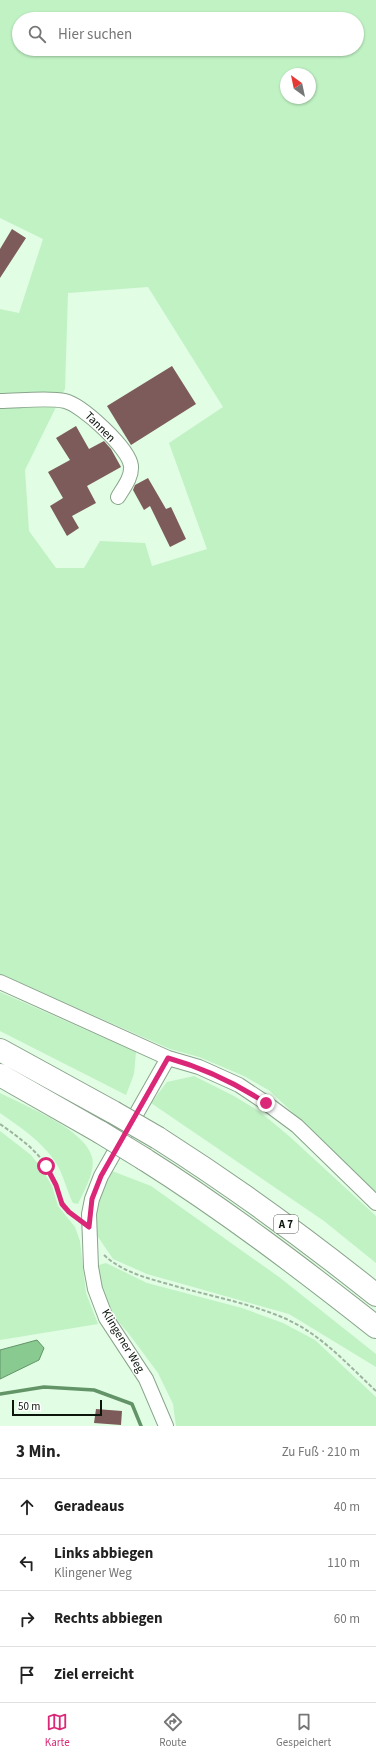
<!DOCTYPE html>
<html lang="de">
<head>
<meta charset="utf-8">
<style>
	body { margin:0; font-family:"Source Sans 3",sans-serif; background:#f2f2f2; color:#222 }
	.compass { position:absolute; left:280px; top:68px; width:36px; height:36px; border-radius:50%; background:#fff; box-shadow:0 1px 3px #0004; rotate:327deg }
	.scale { position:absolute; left:12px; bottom:10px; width:90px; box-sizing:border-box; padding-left:4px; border:2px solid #0b150c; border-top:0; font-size:11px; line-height:14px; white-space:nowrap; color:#0b150c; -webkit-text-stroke:3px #fff; paint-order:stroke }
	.stop { position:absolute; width:12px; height:12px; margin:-9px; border:3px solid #db2777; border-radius:50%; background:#fff }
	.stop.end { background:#db2777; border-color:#fff; box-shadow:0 1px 4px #0008 }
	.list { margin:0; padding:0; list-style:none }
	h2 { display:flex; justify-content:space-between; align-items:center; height:52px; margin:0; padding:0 16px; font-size:17px }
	h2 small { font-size:13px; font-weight:400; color:#767676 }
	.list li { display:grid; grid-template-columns:26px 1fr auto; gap:12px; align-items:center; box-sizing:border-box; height:56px; padding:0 16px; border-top:1px solid #e0e0e0 }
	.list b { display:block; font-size:15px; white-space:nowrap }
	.list p { margin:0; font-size:13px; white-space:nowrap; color:#767676 }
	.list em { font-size:13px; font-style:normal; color:#767676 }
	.icon { flex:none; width:22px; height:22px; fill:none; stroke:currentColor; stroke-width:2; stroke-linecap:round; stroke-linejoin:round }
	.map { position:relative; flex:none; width:376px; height:1426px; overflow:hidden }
	.search { position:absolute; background:#fff; box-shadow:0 1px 3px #0004; left:12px; right:12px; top:12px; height:44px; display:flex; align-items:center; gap:10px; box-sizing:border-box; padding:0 14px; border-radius:22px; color:#767676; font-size:15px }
	.sheet { height:276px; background:#fff }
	nav { display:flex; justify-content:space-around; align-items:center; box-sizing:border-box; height:56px; border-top:1px solid #e0e0e0; background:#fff; font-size:11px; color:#767676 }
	nav a { display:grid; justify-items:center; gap:2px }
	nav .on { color:#db2777 }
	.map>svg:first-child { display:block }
	.green { fill:#c0f2c4; fill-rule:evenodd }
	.water { fill:#88ca90; stroke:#629468 }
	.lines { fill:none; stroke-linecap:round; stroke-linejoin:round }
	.stream { stroke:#629468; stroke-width:3.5 }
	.building { fill:#7d5b5a }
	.minor-casing { stroke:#8aa48c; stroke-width:16 }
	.motorway-casing { stroke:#8aa48c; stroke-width:24 }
	.path { stroke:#9cb39e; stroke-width:2; stroke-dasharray:4 2; stroke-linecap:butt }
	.minor { stroke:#fff; stroke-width:14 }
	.motorway { stroke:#fff; stroke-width:22 }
	.motorway-bridge-casing { stroke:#8aa48c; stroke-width:24; stroke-linecap:butt }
	.motorway-bridge { stroke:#fff; stroke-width:22 }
	.route { stroke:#db2777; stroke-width:5 }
	.labels { text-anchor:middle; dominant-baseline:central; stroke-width:3; stroke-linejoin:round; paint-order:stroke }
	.shield { fill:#fff; stroke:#545b55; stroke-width:1 }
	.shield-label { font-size:11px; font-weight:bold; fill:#0b150c }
	.street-label { font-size:12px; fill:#0b150c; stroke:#fff }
</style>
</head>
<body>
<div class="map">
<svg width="376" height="1426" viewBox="0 0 376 1426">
	<rect width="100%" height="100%" fill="#e1fde3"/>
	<!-- green -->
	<path class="green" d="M 0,0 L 376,0 L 376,1192 L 270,1091 L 244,1076 L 199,1057 L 170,1049 L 0,974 L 0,406 L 57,405 L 25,470 L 29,531 L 56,568 L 84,568 L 100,541 L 145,543 L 152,566 L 207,549 L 169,443 L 223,407 L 148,287 L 68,293 L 65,389 L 62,394 L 0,394 L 0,309 L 19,313 L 43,239 L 0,218 ZM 19,19 L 357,19 L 357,49 L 19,49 ZM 286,74 L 310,74 L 310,98 L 286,98 Z
		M 0,992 L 136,1052 L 134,1074 L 126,1095 L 0,1031 Z
		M 194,1076 L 234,1096 L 260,1112 L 289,1136 L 376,1216 L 376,1263 L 324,1221 L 151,1103 L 167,1082 Z
		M 0,1093 C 25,1106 85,1129 92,1157 C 96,1171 84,1191 78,1204 L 73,1203 C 66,1189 63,1172 54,1160 C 40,1140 20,1127 0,1113 Z
		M 0,1131 L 31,1155 L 42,1169 L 52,1186 L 58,1206 L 75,1227 L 80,1241 L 86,1293 L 98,1324 L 0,1340 Z
		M 112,1171 L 151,1186 L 279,1277 L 376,1354 L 376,1367 L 289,1314 L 147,1274 L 113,1259 L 94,1231 L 97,1206 Z
		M 106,1263 L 147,1283 L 242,1308 L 283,1323 L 315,1340 L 376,1397 L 376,1426 L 176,1426 L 173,1404 L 158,1373 L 129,1334 L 112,1314 L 99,1288 L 96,1270 L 99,1265 Z"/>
	<!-- water -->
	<path class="water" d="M 37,1340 L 44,1348 L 39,1360 L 0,1379 L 0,1350 Z"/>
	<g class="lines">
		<!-- stream -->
		<path class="stream" d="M 0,1394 L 44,1387 L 94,1390 L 132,1404 L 141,1426"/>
	</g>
	<!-- building -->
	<path class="building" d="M 12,229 L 26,238 L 0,278 L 0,249 Z
		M 172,366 L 196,404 L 131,445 L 107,406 Z
		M 76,426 L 89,449 L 104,441 L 111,449 L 121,467 L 87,486 L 96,503 L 72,516 L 79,528 L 67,536 L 50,506 L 63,498 L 48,472 L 70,460 L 56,438 Z
		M 148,478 L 166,509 L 171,507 L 186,539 L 170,547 L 150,506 L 144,510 L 133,490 L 135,485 Z
		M 96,1409 L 122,1411 L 121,1425 L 94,1423 Z"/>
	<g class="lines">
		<defs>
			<path id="minor" d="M 0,401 C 18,401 48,397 65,401 C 82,405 129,448 131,466 C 132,477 124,487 118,497
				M 0,982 L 168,1058 L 199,1067 L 239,1085 L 266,1103 L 297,1126 L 376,1203
				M 166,1426 L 146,1379 L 106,1318 L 95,1289 L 91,1267 L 89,1214 L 92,1199 L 101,1176 L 168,1058"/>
			<path id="motorway" d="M 0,1050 L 113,1112
				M 0,1075 L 100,1132
				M 158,1138 C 235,1187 305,1238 376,1295
				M 144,1159 C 225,1210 301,1268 376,1327"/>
		</defs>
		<!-- minor casing -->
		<use href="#minor" class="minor-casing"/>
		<!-- motorway casing -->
		<use href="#motorway" class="motorway-casing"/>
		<!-- path -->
		<path class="path" d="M 0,1124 C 17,1136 34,1148 46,1165 C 58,1184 58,1204 77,1218
			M 104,1255 C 124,1274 155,1280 182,1288 C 215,1297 251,1304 284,1318 C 321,1334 347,1364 376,1391"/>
		<!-- minor -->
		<use href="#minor" class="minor"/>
		<!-- motorway -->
		<use href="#motorway" class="motorway"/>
		<defs>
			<path id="motorway-bridge" d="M 113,1112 L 158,1138
				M 100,1132 L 144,1159"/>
		</defs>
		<!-- motorway-bridge casing -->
		<use href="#motorway-bridge" class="motorway-bridge-casing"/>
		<!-- motorway-bridge -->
		<use href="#motorway-bridge" class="motorway-bridge"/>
	</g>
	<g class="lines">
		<!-- route -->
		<path class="route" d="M 46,1166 L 56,1185 L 62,1204 L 69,1212 L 89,1227 L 92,1199 L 101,1176 L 168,1058 C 204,1068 235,1083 266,1103"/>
	</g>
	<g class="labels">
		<!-- shield labels -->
		<rect class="shield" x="274" y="1215" width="24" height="18" rx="3"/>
		<g class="shield-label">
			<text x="286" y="1224">A 7</text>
		</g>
		<!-- street labels -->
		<g class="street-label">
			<text transform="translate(100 427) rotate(45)">Tannen</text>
			<text transform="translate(123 1341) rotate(59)">Klingener Weg</text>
		</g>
	</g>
</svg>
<svg class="compass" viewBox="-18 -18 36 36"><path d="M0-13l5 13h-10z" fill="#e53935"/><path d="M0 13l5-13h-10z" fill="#767676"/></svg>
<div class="scale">50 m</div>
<div class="stop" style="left:46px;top:1166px"></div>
<div class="stop end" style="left:266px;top:1103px"></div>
<div class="search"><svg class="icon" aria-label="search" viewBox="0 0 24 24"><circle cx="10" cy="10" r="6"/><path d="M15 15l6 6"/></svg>Hier suchen</div>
</div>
<section class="sheet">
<h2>3 Min.<small>Zu Fuß · 210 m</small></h2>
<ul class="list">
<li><svg class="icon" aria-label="ahead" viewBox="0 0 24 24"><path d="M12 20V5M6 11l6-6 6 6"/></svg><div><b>Geradeaus</b></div><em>40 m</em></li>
<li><svg class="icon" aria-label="left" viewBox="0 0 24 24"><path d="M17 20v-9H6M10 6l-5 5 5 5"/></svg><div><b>Links abbiegen</b><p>Klingener Weg</p></div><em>110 m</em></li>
<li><svg class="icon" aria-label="right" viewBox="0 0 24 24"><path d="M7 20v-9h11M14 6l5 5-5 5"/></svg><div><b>Rechts abbiegen</b></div><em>60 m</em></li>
<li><svg class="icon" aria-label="arrive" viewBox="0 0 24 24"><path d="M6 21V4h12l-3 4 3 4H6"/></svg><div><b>Ziel erreicht</b></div></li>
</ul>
</section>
<nav>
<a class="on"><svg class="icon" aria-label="map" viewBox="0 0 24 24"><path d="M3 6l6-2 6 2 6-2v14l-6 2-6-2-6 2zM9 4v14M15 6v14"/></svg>Karte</a>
<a><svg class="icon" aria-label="directions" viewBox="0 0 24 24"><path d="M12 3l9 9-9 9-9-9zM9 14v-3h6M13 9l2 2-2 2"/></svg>Route</a>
<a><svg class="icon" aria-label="saved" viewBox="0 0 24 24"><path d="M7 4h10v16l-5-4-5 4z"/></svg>Gespeichert</a>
</nav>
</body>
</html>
